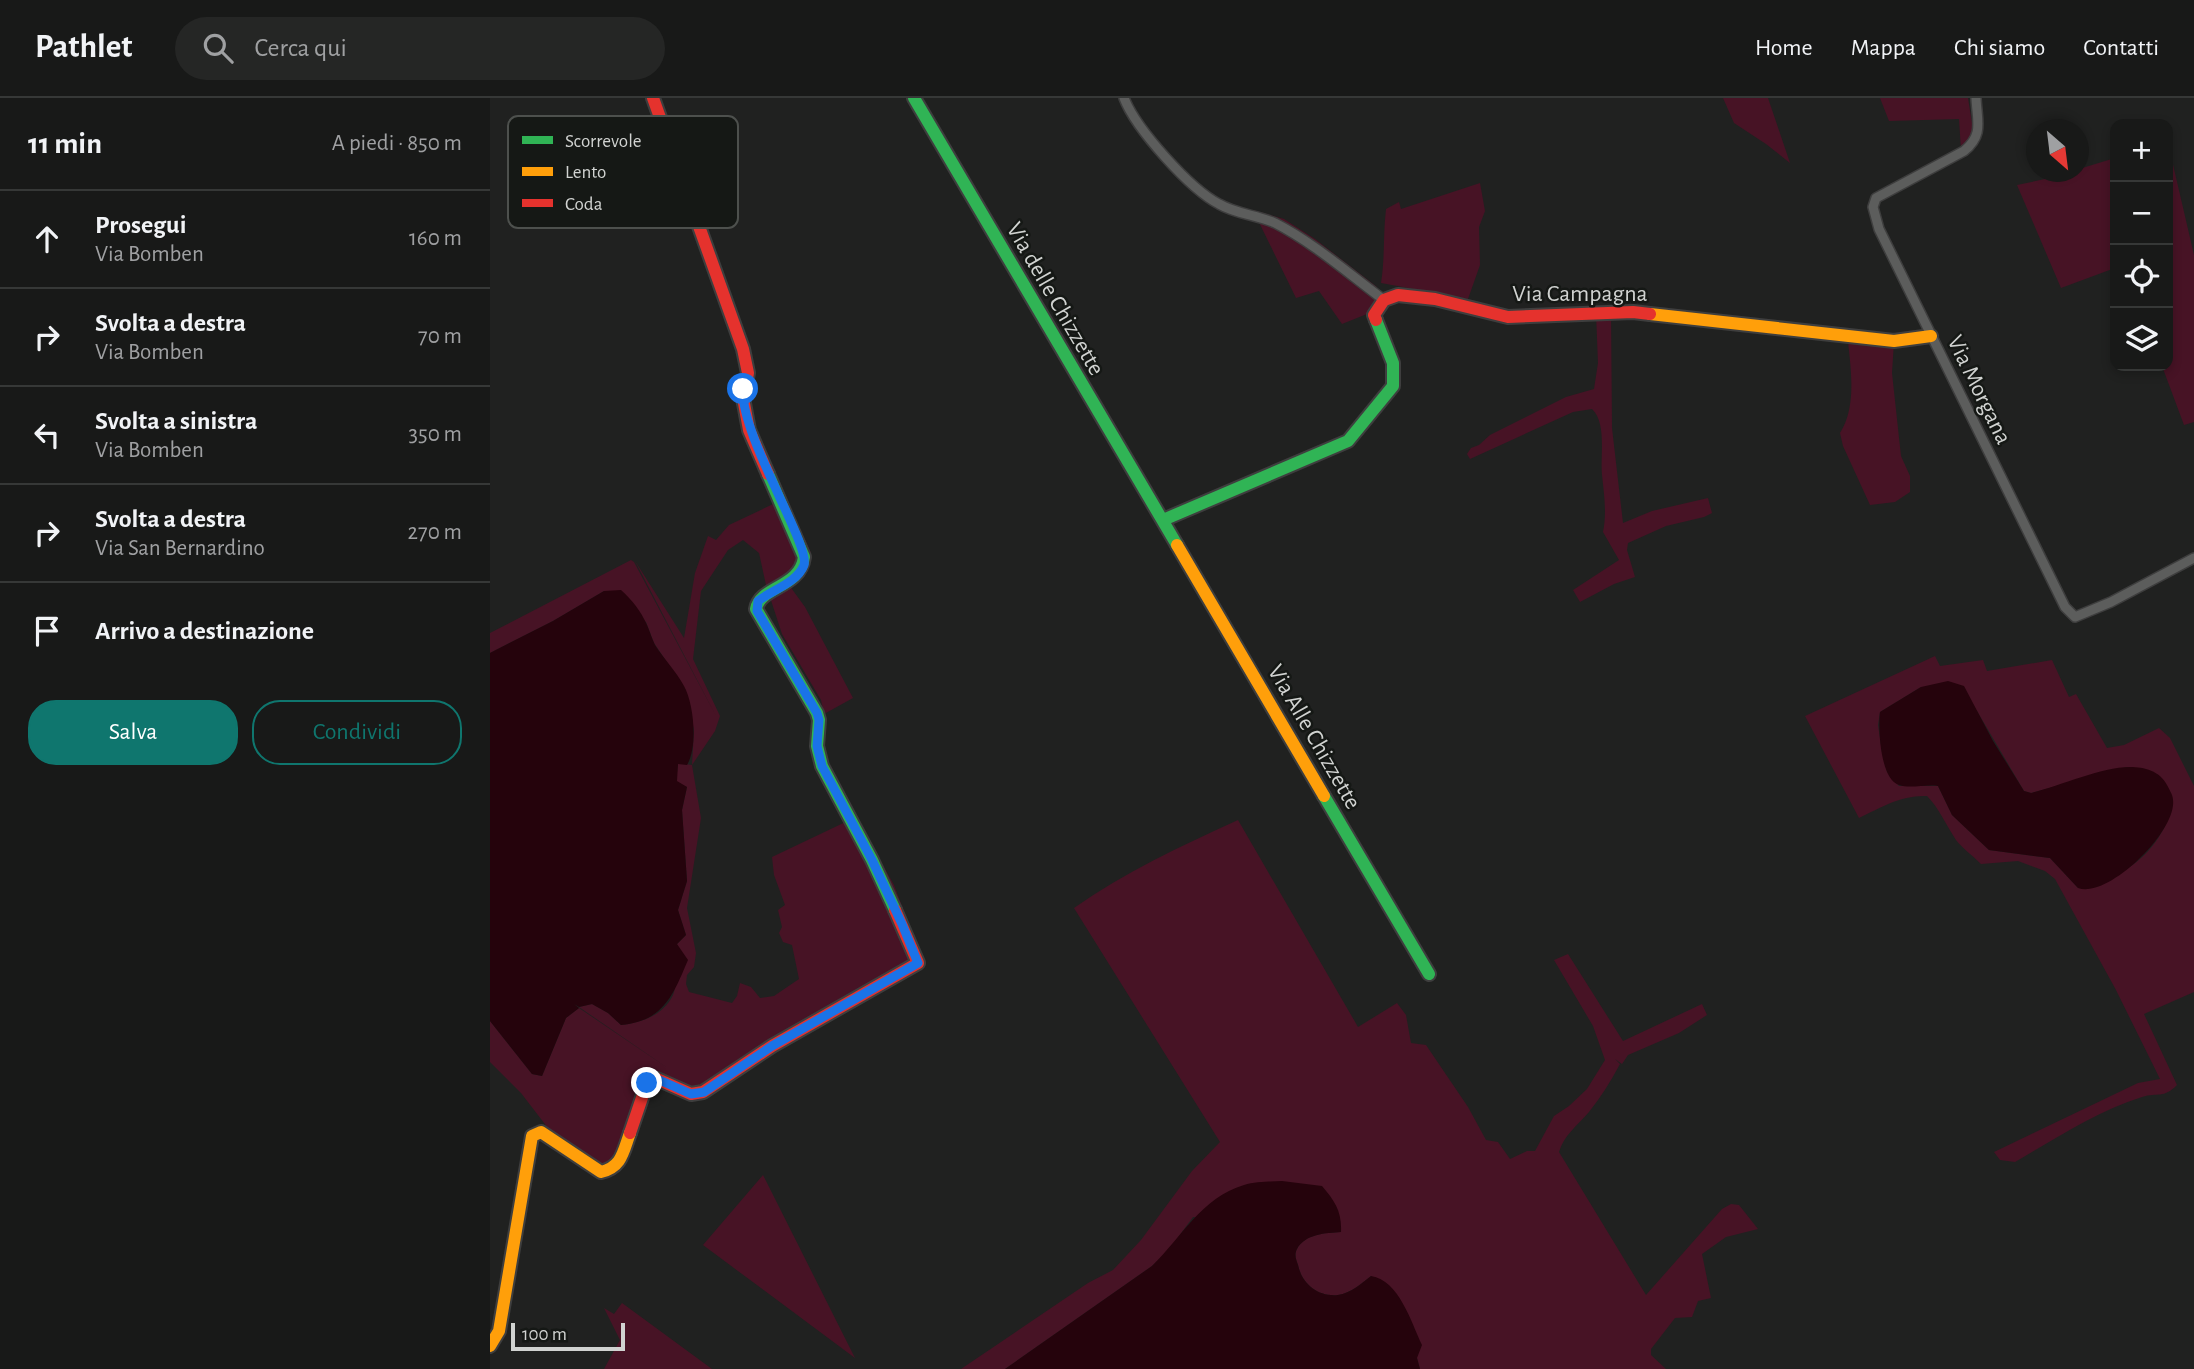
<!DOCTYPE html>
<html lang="it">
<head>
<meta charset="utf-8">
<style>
	body { margin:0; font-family:"Alegreya Sans",sans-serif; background:#252625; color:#f1f3f6 }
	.controls { position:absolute; right:21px; top:21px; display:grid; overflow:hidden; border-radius:14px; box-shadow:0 4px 10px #0003 }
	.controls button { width:63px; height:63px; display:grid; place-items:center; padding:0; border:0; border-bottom:2px solid #363837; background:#181918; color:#f1f3f6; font:35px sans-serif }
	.compass { position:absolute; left:1536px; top:21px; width:63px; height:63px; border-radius:50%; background:#181918; box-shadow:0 4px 10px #0003; rotate:152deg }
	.scale { position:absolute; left:21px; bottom:18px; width:114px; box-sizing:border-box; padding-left:7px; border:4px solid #d1d3d1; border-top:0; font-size:19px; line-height:24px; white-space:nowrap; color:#d1d3d1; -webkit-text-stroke:5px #151815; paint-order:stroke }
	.stop { position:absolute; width:21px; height:21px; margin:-16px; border:5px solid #1a73e8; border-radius:50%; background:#fff }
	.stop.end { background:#1a73e8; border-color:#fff; box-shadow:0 2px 7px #0008 }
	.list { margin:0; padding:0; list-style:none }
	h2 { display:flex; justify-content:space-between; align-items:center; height:91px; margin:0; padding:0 28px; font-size:30px }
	h2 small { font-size:23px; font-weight:400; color:#9fa0a2 }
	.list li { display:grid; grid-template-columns:46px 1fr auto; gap:21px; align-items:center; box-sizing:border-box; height:98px; padding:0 28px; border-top:2px solid #363837 }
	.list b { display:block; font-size:26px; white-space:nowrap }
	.list p { margin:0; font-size:23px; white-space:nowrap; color:#9fa0a2 }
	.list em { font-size:23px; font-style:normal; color:#9fa0a2 }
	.actions { display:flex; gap:14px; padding:21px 28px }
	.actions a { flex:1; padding:16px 0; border:2px solid #0f766e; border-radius:28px; text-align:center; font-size:24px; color:#0f766e }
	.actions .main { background:#0f766e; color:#fff }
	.icon { flex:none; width:38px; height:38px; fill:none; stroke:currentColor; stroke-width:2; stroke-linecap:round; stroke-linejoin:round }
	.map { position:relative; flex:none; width:1704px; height:1271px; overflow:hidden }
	header { display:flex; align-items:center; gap:42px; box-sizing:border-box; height:98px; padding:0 35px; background:#181918; border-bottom:2px solid #363837 }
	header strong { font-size:33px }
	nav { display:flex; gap:38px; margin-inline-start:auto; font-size:24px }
	.search { width:490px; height:63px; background:#252625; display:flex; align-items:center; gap:18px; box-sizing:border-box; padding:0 24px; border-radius:38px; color:#9fa0a2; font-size:26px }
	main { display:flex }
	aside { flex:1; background:#181918 }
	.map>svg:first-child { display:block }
	.green { fill:#471325; fill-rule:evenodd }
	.water { fill:#25030c }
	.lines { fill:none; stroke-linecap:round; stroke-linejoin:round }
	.street-casing { stroke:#3e3e3e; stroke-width:12 }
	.fast-casing { stroke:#3e3e3e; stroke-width:16 }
	.slow-casing { stroke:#3e3e3e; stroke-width:16 }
	.jam-casing { stroke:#3e3e3e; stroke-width:16 }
	.street { stroke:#5c5d5c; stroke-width:9 }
	.fast { stroke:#30b455; stroke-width:12 }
	.slow { stroke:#ff9f0a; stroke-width:12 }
	.jam { stroke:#e5322d; stroke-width:12 }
	.route { stroke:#1a73e8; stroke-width:9 }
	.labels { text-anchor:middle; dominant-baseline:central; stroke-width:5; stroke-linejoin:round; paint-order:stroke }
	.street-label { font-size:24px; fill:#d1d3d1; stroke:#151815 }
	.key { fill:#151815; stroke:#4d504d; stroke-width:2 }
	.key-label { font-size:19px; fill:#d1d3d1 }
</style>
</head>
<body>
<header>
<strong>Pathlet</strong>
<div class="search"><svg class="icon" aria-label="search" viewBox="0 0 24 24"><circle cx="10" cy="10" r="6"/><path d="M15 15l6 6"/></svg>Cerca qui</div>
<nav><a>Home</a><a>Mappa</a><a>Chi siamo</a><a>Contatti</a></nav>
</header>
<main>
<aside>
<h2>11 min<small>A piedi · 850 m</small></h2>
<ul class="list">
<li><svg class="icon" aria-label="ahead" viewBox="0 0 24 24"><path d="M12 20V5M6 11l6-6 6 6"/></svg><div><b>Prosegui</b><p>Via Bomben</p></div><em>160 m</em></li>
<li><svg class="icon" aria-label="right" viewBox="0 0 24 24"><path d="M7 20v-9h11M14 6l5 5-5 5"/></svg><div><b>Svolta a destra</b><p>Via Bomben</p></div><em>70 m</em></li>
<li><svg class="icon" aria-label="left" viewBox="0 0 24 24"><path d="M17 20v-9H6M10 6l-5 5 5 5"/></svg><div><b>Svolta a sinistra</b><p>Via Bomben</p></div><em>350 m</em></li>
<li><svg class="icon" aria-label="right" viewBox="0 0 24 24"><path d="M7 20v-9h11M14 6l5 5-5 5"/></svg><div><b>Svolta a destra</b><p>Via San Bernardino</p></div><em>270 m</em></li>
<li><svg class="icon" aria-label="arrive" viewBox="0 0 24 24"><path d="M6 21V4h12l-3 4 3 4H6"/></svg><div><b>Arrivo a destinazione</b></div></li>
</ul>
<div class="actions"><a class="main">Salva</a><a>Condividi</a></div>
</aside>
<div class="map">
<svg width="1704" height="1271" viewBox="0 0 1704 1271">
	<rect width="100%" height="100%" fill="#202120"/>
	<!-- green -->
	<path class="green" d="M 1233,0 L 1278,0 L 1300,65 L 1276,46 L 1244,25 Z
		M 1390,0 L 1478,0 L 1483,31 L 1482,42 L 1471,52 L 1469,21 L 1399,23 Z
		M 1678,45 L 1704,157 L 1704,324 L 1694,327 L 1672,268 L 1678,268 Z
		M 1625,60 L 1625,170 L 1571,190 L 1527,87 L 1588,74 L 1589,71 Z
		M 990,85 L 995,113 L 989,129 L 990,167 L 978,201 L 891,185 C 895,161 893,136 896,111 L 909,104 L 911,111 Z
		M 763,112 L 794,121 L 825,141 L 887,189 L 885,192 L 887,212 L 852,226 L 829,193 L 806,200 Z
		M 1121,213 L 1122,330 L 1133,425 L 1162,413 L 1218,400 L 1222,415 L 1214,419 L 1176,428 L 1138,445 L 1137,452 L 1145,479 L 1124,486 L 1090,504 L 1083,492 L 1129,462 L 1113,434 C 1117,415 1114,396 1112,377 C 1110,358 1117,325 1102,311 L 1083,314 L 980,361 L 977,356 L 981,350 L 989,347 L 1000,337 L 1076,299 L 1104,291 L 1108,265 L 1106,215 Z
		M 1357,234 L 1404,244 L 1402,275 L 1411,358 L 1420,378 L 1420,394 L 1405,404 L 1380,407 L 1353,348 L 1350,335 C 1368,307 1360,266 1357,234 Z
		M 296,400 L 321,455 L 321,463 L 299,487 L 315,509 L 363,600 L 334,616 L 331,602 L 292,536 L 276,487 L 269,455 L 253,442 L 238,452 L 211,493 L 203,561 L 230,618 L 225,633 L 202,667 L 211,720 L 197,810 L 206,855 L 204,869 L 197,877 L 196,886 L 199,894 L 242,905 L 247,898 L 250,885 L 261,889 L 270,900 L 284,898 L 309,881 L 302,847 L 293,844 L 289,835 L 292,829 L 288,812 L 295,807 L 284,777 L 282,759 L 366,719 L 404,787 L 432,860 L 213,995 L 165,984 L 135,1065 L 126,1072 L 117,1072 L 61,1034 L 31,995 L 0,964 L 0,923 L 42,976 L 52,978 L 76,920 L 89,910 L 179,971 L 89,909 L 102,906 L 118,915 L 131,927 C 151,925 174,917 183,897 C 188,886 186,859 187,846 L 196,837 L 188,812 L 197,783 L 192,712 L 197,689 L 186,684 L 188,665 L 202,667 L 204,632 L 195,591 L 164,545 L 156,524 L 114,493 L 63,523 L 0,555 L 0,535 L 141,462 L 144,464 L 226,618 L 145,463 L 194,540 L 205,475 L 218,438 L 226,442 L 239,427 Z
		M 1445,558 L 1450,568 L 1493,562 L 1497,573 L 1562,562 L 1579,599 L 1586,596 L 1617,650 L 1634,647 L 1669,630 L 1680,640 L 1704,688 L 1704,894 L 1654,916 L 1687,987 C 1673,1001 1668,994 1652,999 C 1607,1013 1565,1041 1525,1064 L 1510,1062 L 1504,1054 L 1648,985 L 1670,981 L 1626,892 L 1565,781 L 1555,773 L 1528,763 L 1491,766 C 1482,757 1472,750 1466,742 C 1456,727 1449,710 1437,698 C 1411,697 1392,709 1369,720 L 1315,618 ZM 1431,589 L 1487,613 L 1534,693 L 1541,695 L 1637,669 L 1683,701 C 1679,732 1658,760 1630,775 C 1618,782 1602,785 1588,790 L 1560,760 L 1499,752 L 1462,717 L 1448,688 L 1409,688 L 1397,674 L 1392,654 L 1388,627 L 1390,614 Z
		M 748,722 L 868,929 L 907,905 L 916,917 L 921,945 L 936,947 L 978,1009 L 996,1042 L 1008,1044 L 1020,1061 L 1037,1053 L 1045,1053 L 1064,1018 L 1079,1008 L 1097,991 L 1115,962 L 1103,928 L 1064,862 L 1078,856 L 1133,943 L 1212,906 L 1217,917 L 1189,935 L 1138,957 L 1132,966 L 1125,961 L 1130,966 C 1121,983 1111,999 1099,1014 C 1087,1028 1074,1037 1069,1054 L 1156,1197 L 1232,1111 L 1241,1106 L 1249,1107 L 1268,1131 L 1236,1139 L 1212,1156 L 1221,1200 L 1208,1203 L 1202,1219 L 1185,1220 L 1161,1251 L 1161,1257 L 1176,1271 L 930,1271 L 927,1260 L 881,1178 C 871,1186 861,1195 848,1197 C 828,1199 812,1186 808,1167 C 806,1161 804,1157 807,1151 C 815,1136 835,1135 850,1134 L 703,1119 L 678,1153 L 662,1168 L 515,1271 L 471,1271 L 598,1185 L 623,1172 L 651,1142 L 702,1073 L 730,1044 L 584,810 C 635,774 691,748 748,722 Z
		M 273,1077 L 365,1260 L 213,1147 Z
		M 132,1205 L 222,1271 L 114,1271 L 130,1242 L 114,1210 L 124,1216 Z"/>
	<!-- water -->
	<path class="water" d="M 131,492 C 142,502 151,513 157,527 C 160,534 162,541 165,547 C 174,561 186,573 194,588 C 204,606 208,649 197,667 L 188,666 L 187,683 L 197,689 L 192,712 L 197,783 L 188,812 L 196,837 L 187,846 L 198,862 C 183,897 174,923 131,927 L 118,915 L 102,906 L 89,909 L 84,906 L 89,910 L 76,920 L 52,978 L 42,976 L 0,923 L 0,555 L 63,523 L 114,493 Z
		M 1458,583 L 1474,588 L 1503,643 L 1534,693 L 1541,695 C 1570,688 1611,669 1640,669 C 1654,669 1670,673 1677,687 C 1679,691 1683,697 1683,702 C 1687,733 1618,801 1588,790 L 1560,760 L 1499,752 L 1462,717 L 1448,688 C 1436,686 1420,691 1409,687 C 1390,681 1388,630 1390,614 L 1431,589 Z
		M 792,1083 L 832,1088 C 845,1103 852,1114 851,1134 C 836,1135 815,1136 807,1151 C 804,1157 806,1161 808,1167 C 812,1186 828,1199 848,1197 C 861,1195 871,1186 881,1178 C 909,1182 921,1224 932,1247 L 927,1260 L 930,1271 L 515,1271 L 662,1168 C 692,1139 711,1100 754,1087 C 766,1083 780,1084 792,1083 Z"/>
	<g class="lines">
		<defs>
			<path id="street" d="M 634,0 C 646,31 700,91 729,106 C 746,116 767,117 785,125 C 824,145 859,176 894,202
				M 1486,0 C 1487,23 1494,37 1474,53 L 1386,100 L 1383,109 L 1389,131 L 1575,509 L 1585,519 L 1621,504 L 1704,460"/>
			<path id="fast" d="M 424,0 L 687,447
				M 278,376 L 314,459 C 310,490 270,488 266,511 L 327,615 L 329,622 L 327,648 L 332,668 L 382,762 L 405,812
				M 673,422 L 858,343 L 903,288 L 903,265 L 886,222
				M 834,698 L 939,876"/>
			<path id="slow" d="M 1160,216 L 1404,243 L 1441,238
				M 687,447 L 834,698
				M 0,1248 L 9,1233 L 42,1038 L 51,1034 L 111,1074 C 132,1069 133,1054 140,1035"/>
			<path id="jam" d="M 163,0 L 253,251 L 258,275 L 253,300 L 259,332 L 278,376
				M 886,222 L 884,217 L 894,202 L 908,197 L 945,201 L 1018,219 L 1143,214 L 1160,216
				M 140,1035 L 157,985 L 167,981 L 201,996 L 213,994 L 282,948 L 428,865 L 405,812"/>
		</defs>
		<!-- street casing -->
		<use href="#street" class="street-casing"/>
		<!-- fast casing -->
		<use href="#fast" class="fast-casing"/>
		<!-- slow casing -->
		<use href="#slow" class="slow-casing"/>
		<!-- jam casing -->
		<use href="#jam" class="jam-casing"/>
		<!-- street -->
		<use href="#street" class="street"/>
		<!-- fast -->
		<use href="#fast" class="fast"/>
		<!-- slow -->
		<use href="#slow" class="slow"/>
		<!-- jam -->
		<use href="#jam" class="jam"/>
	</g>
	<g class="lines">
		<!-- route -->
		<path class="route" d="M 157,985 L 167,981 L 201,996 L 214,994 L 282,948 L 428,865 L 412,826 L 382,762 L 332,668 L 327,648 L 329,622 L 327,615 L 267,513 L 268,503 C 282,492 307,485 314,467 C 321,448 250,337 253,291"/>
	</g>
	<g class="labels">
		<!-- street labels -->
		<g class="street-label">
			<text x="1090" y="196">Via Campagna</text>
			<text transform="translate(565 201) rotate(60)">Via delle Chizzette</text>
			<text transform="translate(1489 292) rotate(64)">Via Morgana</text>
			<text transform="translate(824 639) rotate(60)">Via Alle Chizzette</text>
		</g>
	</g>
	<!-- legend -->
	<rect x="18" y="18" width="230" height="112" rx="10" class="key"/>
	<rect x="32" y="38" width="31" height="8" fill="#30b455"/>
	<rect x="32" y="69" width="31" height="9" fill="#ff9f0a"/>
	<rect x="32" y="101" width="31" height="8" fill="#e5322d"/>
	<g class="key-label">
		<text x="75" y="49">Scorrevole</text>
		<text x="75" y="80">Lento</text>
		<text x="75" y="112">Coda</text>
	</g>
</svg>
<div class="controls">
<button>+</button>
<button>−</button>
<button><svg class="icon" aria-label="locate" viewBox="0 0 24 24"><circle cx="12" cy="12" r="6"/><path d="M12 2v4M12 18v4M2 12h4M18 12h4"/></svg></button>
<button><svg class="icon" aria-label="layers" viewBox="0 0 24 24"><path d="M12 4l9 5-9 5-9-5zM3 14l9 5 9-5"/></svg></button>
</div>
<svg class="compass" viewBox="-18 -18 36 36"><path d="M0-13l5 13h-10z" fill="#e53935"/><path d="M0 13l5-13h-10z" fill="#9fa0a2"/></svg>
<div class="scale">100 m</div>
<div class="stop" style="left:253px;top:291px"></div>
<div class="stop end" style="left:157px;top:985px"></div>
</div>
</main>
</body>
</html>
